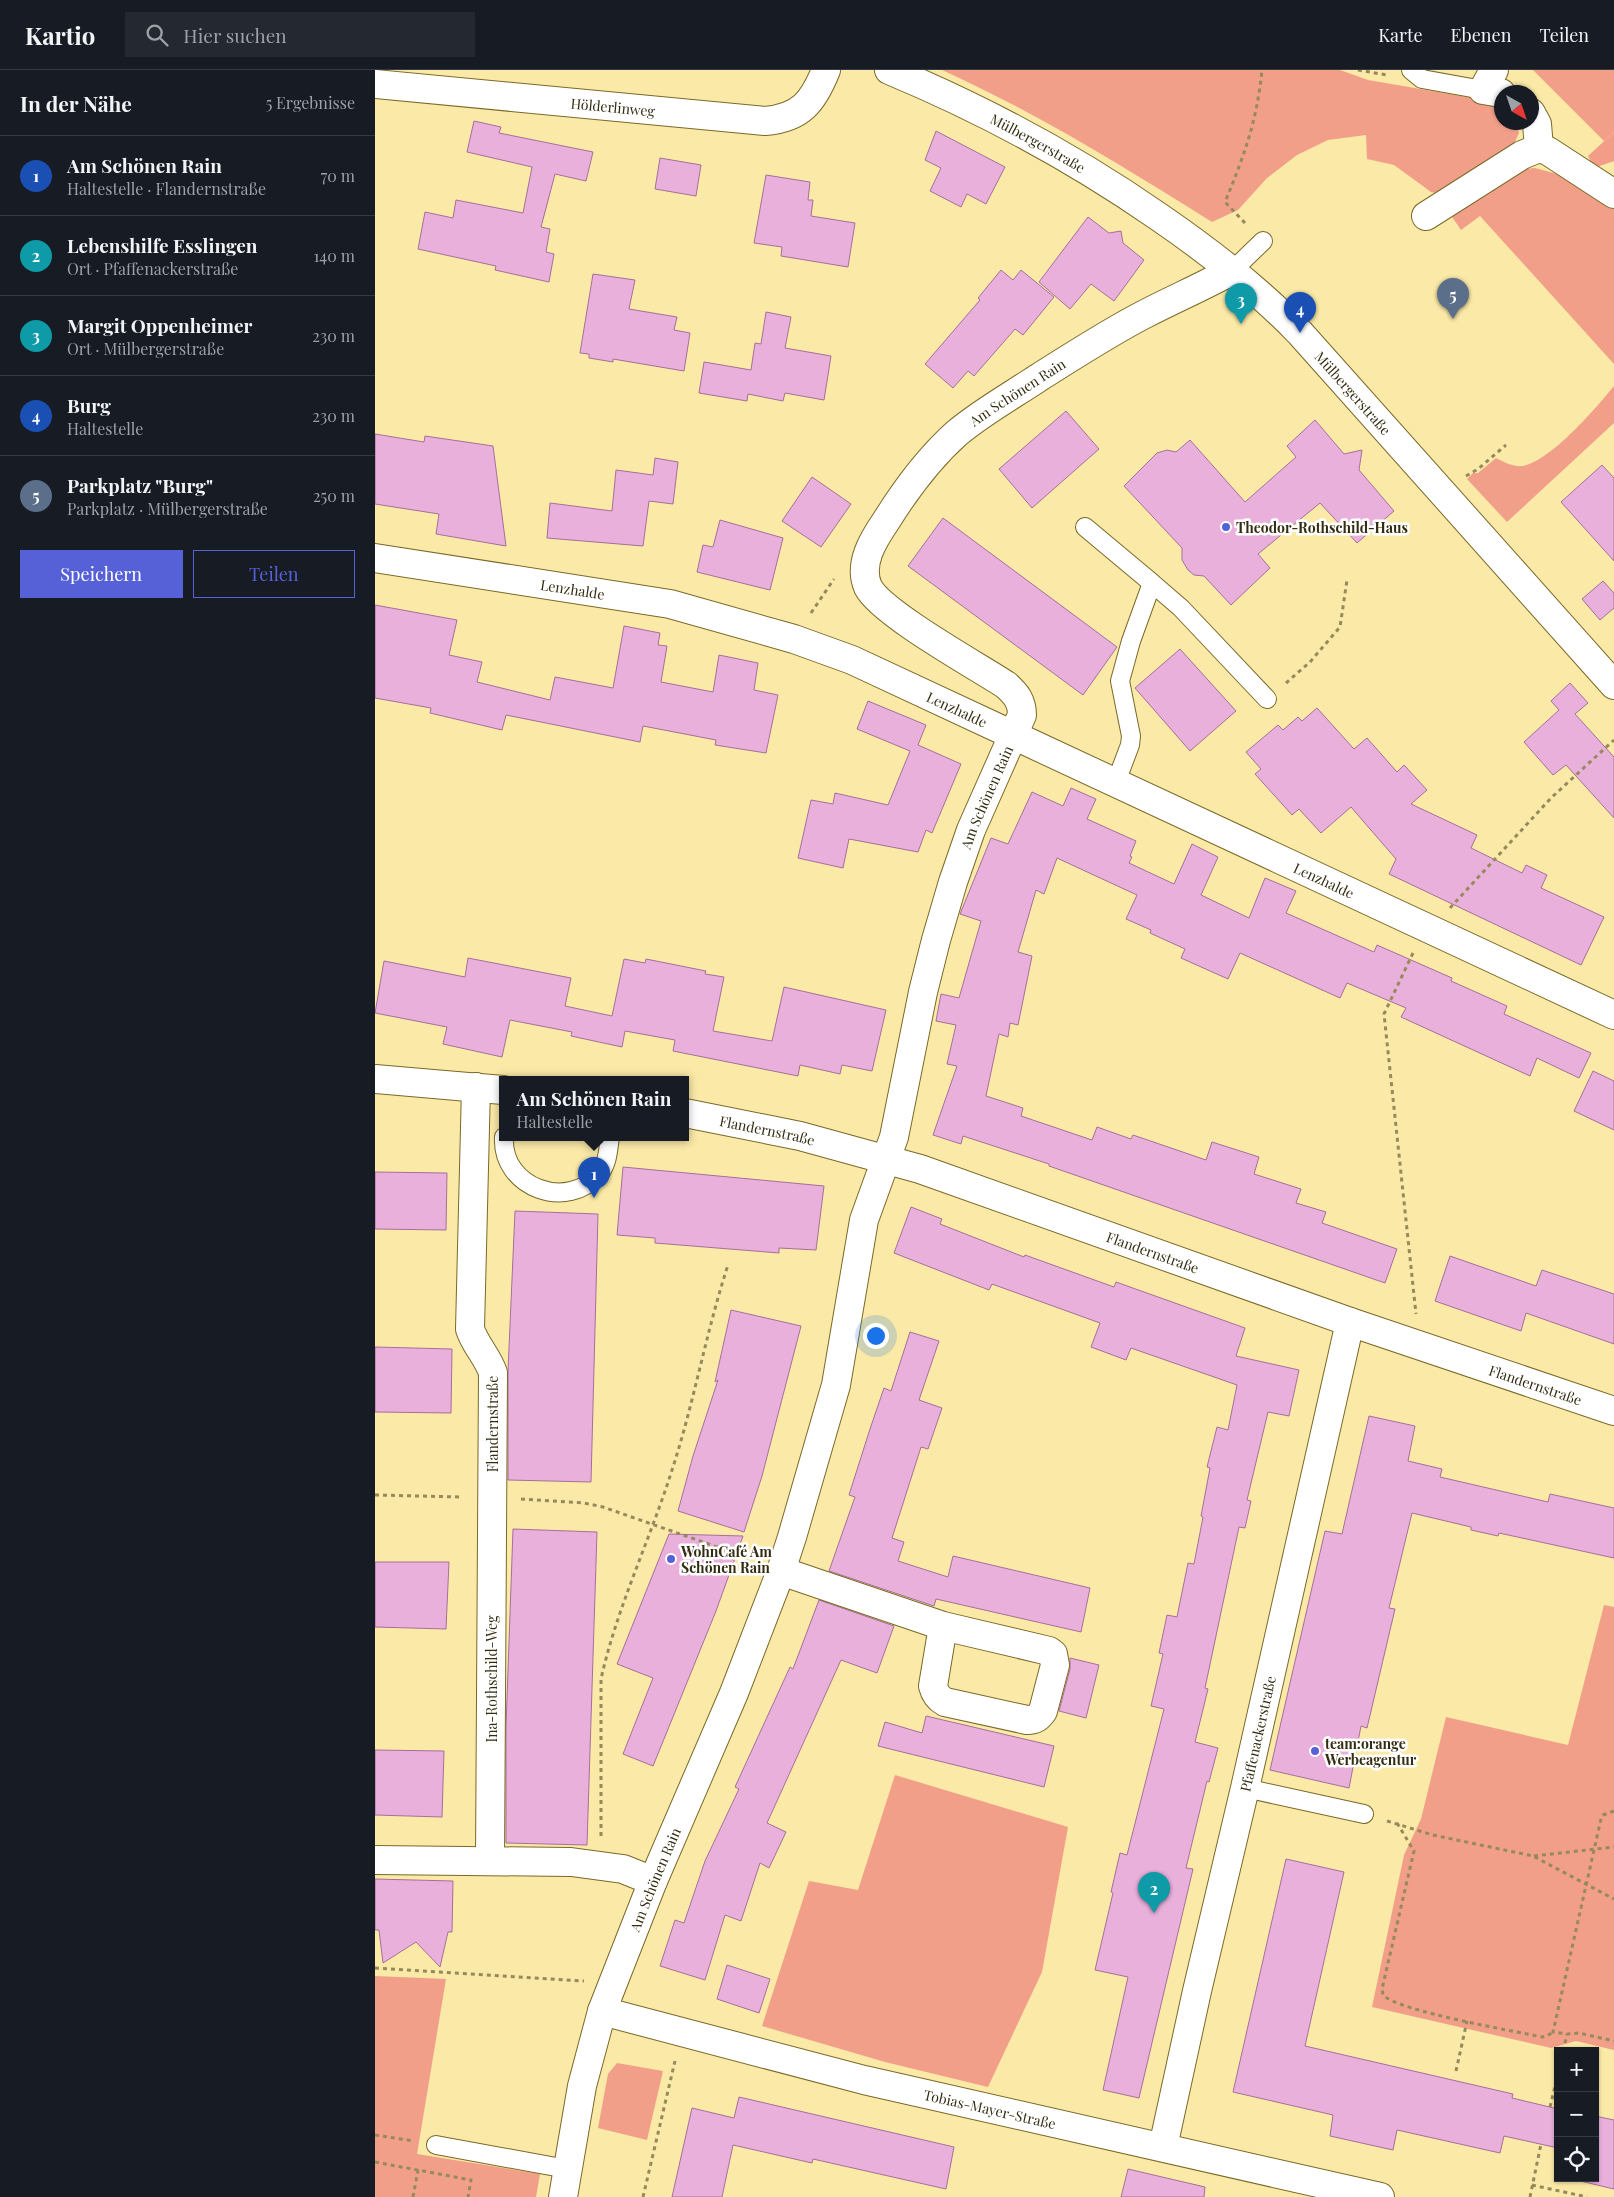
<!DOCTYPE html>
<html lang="de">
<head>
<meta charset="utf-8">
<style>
	body { margin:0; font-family:"Playfair Display",serif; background:#242831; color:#f1f3f6 }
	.controls { position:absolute; right:15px; bottom:15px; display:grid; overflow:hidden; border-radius:0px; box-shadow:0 1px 4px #0004 }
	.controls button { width:45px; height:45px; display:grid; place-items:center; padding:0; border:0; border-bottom:1px solid #363941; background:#171b24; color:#f1f3f6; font:25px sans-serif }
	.compass { position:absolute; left:1119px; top:15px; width:45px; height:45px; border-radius:50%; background:#171b24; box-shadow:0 1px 4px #0004; rotate:140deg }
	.you { position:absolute; left:500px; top:1265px; width:18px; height:18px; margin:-12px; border:4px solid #fff; border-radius:50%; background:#1a73e8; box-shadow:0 0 0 8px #1a73e833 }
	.badge { display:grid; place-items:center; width:32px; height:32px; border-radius:50%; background:#5661d8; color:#fff; font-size:16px; font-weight:700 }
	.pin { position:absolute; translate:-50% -41px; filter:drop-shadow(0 1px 2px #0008) }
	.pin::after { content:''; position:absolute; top:26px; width:18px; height:15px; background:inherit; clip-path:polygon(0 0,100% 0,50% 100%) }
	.popup { position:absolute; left:124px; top:1006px; width:190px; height:65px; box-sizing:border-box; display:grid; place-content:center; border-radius:0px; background:#171b24; filter:drop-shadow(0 1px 4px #0005); font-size:16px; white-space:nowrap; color:#9ea1a6 }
	.popup b { font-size:19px; color:#f1f3f6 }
	.popup::after { content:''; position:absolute; left:50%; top:100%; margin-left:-10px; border:10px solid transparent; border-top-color:#171b24 }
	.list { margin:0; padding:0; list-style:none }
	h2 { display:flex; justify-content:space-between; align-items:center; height:65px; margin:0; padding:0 20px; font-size:21px }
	h2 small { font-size:16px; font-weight:400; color:#9ea1a6 }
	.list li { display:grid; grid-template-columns:32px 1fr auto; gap:15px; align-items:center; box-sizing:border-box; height:80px; padding:0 20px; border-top:1px solid #363941 }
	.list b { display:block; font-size:19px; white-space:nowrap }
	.list p { margin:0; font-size:16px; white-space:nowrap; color:#9ea1a6 }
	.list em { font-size:16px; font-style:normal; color:#9ea1a6 }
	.actions { display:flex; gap:10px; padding:15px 20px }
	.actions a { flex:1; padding:11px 0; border:1px solid #5661d8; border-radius:0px; text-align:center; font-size:18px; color:#5661d8 }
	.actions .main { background:#5661d8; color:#fff }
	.icon { flex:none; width:28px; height:28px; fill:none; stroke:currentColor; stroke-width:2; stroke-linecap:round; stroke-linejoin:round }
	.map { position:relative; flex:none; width:1239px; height:2127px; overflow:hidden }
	header { display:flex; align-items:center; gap:30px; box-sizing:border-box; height:70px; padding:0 25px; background:#171b24; border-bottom:1px solid #363941 }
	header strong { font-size:24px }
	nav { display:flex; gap:28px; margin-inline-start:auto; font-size:18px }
	.search { width:350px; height:45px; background:#242831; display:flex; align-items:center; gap:12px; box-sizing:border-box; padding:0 18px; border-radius:0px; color:#9ea1a6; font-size:19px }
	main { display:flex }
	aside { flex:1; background:#171b24 }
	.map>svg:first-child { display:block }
	.green { fill:#f29f8a }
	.forest { fill:#f39c87 }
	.building { fill:#e9b0dc; stroke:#a47099 }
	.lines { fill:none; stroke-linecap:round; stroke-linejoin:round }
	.service-casing { stroke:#796928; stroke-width:20 }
	.minor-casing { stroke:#796928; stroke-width:30 }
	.tertiary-casing { stroke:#796928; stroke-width:30 }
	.path { stroke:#968a5c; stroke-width:3; stroke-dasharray:4 4; stroke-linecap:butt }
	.service { stroke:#fff; stroke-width:18 }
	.minor { stroke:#fff; stroke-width:28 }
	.tertiary { stroke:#fff; stroke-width:28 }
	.poi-dot { fill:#5661d8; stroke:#fff; stroke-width:2 }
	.labels { text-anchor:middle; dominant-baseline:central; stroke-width:5; stroke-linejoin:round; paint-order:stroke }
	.street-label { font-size:14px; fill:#332c11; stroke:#fff }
	.poi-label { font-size:14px; font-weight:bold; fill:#332c11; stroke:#fff; text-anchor:start }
</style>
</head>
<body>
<header>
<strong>Kartio</strong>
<div class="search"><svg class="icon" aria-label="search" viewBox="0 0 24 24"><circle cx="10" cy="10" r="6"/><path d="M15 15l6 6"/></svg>Hier suchen</div>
<nav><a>Karte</a><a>Ebenen</a><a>Teilen</a></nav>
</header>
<main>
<aside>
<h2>In der Nähe<small>5 Ergebnisse</small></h2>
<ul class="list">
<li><span class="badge" style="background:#1a4fb4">1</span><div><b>Am Schönen Rain</b><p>Haltestelle · Flandernstraße</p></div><em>70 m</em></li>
<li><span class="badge" style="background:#0f9aa8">2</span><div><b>Lebenshilfe Esslingen</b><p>Ort · Pfaffenackerstraße</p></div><em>140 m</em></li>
<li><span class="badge" style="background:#0f9aa8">3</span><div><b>Margit Oppenheimer</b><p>Ort · Mülbergerstraße</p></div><em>230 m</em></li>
<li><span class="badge" style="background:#1a4fb4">4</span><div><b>Burg</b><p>Haltestelle</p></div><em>230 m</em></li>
<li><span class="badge" style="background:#5c6f8a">5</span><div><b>Parkplatz &quot;Burg&quot;</b><p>Parkplatz · Mülbergerstraße</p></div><em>250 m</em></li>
</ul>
<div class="actions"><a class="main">Speichern</a><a>Teilen</a></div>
</aside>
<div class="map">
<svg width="1239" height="2127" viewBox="0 0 1239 2127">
	<rect width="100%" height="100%" fill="#fbe9a7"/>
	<!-- green -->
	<path class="green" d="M 567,0 L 965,0 L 993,10 L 1115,31 L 1126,35 L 1126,52 L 1141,53 L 1144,63 L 1137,78 L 1065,124 L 1056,122 L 1019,95 L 992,89 L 991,65 L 953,70 L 922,85 L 892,108 L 863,140 L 837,152 C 749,97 662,43 567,0 Z
		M 1158,0 L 1239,0 L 1239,62 L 1229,71 Z
		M 1160,98 L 1197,108 L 1239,137 L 1239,294 L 1105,146 L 1086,160 L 1077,147 C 1102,128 1128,100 1160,98 Z
		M 1239,316 L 1239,353 L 1132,452 L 1092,409 L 1098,403 L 1103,403 L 1121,388 C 1129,392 1138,397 1147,396 C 1175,392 1221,338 1239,316 Z
		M 1229,1535 L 1239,1537 L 1239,1980 L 1201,1971 L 1176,1978 L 997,1937 L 1029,1785 L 1046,1749 L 1071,1647 L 1193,1675 Z
		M 520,1705 L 693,1757 L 667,1902 L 613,2017 L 510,1992 L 387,1956 L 434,1811 L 483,1820 Z
		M 0,1906 L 71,1909 L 42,2084 L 165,2104 L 161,2127 L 0,2127 Z
		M 242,1993 L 288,2001 L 272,2070 L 223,2058 L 233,2004 Z"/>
	<!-- forest -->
	<path class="forest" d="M 1239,62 L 1239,91 L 1219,98 L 1213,86 Z"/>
	<!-- building -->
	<path class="building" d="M 99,51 L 126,57 L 124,63 L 218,82 L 211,111 L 180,104 L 166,157 L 175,159 L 171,182 L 179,184 L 174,212 L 120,200 L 121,196 L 43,179 L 50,142 L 78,148 L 81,130 L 148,143 L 157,97 L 92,82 Z
		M 561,61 L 630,97 L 611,134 L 592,124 L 586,137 L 555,121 L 566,98 L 550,90 Z
		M 285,88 L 326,95 L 321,126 L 280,119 Z
		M 391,105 L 435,112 L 433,130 L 438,130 L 436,146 L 480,153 L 473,197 L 406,186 L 407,177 L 379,173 Z
		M 713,147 L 734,163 L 746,161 L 748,173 L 769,190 L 739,231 L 716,214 L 695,239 L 664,212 Z
		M 626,200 L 638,210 L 646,200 L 679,227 L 648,265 L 640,259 L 599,306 L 593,301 L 578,318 L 550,294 L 605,230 L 603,228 Z
		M 218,204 L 260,210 L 254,239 L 302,247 L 299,260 L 315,263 L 309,301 L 238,289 L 238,292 L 214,288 L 214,284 L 205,283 Z
		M 391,242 L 416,247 L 410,278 L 456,286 L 449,330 L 410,323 L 408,331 L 373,324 L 372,331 L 324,323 L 329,292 L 376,300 L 380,273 L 386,274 Z
		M 691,341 L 724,379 L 657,438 L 624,399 Z
		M 940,350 L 969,384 L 987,380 L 984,400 L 1019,441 L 982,473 L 945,433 L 883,484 L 895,498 L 856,535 L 829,506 L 819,505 L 813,500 L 807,490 L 807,478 L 749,416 L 782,383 L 792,380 L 801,382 L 815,370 L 870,432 L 921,387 L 912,376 Z
		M 0,364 L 49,372 L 50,366 L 118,376 L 131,476 L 61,464 L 64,444 L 0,434 Z
		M 280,388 L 303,392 L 298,434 L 274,431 L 268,476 L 172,468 L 175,433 L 237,441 L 241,400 L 278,405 Z
		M 1227,395 L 1239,408 L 1239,491 L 1186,432 Z
		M 437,407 L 476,434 L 446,477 L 407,451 Z
		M 568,448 L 742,577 L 708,625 L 533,496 Z
		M 345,450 L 408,468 L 395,520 L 322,502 L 328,475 L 338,477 Z
		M 1228,511 L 1239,523 L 1239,538 L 1225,550 L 1207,529 Z
		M 0,535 L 82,550 L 74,585 L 107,592 L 102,612 L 175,630 L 180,607 L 238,618 L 249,556 L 285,563 L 283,575 L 292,576 L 286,612 L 338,622 L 344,585 L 383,593 L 379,620 L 403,625 L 391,683 L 340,675 L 341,670 L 268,656 L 265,672 L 131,645 L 127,660 L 55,643 L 56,638 L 0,628 Z
		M 805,579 L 861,641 L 815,681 L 760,618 Z
		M 1195,613 L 1213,633 L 1200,644 L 1239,687 L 1239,748 L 1191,695 L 1178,705 L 1149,672 L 1184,640 L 1176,631 Z
		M 493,631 L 551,655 L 543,675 L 586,694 L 557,763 L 551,760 L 543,782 L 474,769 L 468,798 L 423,788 L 436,730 L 458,734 L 460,723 L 513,735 L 535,681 L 482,659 Z
		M 942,638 L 979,679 L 992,668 L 1022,702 L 1029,695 L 1052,720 L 1036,734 L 1102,765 L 1096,778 L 1147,803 L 1151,795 L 1172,805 L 1166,818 L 1229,847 L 1206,895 L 1014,804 L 1021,789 L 976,737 L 946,763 L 924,739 L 917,745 L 880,704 L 886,699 L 871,682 L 903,655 L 908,660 L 923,647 L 927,651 Z
		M 696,718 L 721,729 L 712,749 L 761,771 L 755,786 L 757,787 L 754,793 L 799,814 L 817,774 L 843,787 L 826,825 L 874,848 L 890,808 L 921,821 L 911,843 L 999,882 L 1002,875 L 1077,908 L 1076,911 L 1132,936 L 1129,944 L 1216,983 L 1204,1008 L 1162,988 L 1155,1006 L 1026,947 L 1031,938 L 972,913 L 965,928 L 865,883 L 853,909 L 806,888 L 810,879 L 775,863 L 776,860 L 751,849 L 762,825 L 682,788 L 669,824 L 661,820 L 643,882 L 657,886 L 643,955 L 635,953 L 633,967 L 624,964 L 611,1026 L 648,1038 L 646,1046 L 717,1070 L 722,1057 L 756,1069 L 758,1065 L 831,1090 L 837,1072 L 884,1087 L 879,1104 L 926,1119 L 921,1133 L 951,1142 L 947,1153 L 1022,1179 L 1010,1213 L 674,1096 L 674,1094 L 588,1066 L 586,1074 L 558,1065 L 582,996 L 572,994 L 581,955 L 561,951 L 566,924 L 584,928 L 606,851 L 585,844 L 616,768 L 633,774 L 657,722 L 688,736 Z
		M 93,888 L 196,908 L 190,936 L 237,946 L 249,889 L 270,893 L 271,889 L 331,901 L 330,904 L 349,907 L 338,961 L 397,971 L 409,917 L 511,940 L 497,1001 L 467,995 L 465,1004 L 425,995 L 423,1006 L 298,981 L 300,970 L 250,961 L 247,977 L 196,966 L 197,962 L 135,950 L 127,987 L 68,974 L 72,957 L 0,943 L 9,891 L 90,907 Z
		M 1218,1001 L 1239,1011 L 1239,1060 L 1199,1041 Z
		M 248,1097 L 449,1116 L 441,1180 L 404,1178 L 404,1183 L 280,1173 L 280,1168 L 242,1165 Z
		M 0,1102 L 72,1103 L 71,1160 L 0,1159 Z
		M 536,1137 L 567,1149 L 565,1154 L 649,1187 L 650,1185 L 739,1217 L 741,1212 L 870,1258 L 861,1286 L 924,1300 L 914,1346 L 893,1342 L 872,1430 L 876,1431 L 870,1458 L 864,1457 L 830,1618 L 833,1619 L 820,1672 L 843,1678 L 834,1712 L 832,1711 L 811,1798 L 818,1799 L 764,2028 L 728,2020 L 753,1907 L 720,1900 L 738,1823 L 736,1822 L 745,1783 L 752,1785 L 789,1639 L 776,1636 L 788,1584 L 784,1583 L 792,1545 L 802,1547 L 813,1493 L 819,1494 L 828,1447 L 826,1446 L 835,1398 L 832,1397 L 842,1357 L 853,1360 L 862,1315 L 756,1278 L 751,1290 L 716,1277 L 725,1253 L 617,1214 L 614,1220 L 519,1183 Z
		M 140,1141 L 223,1144 L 216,1412 L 133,1410 L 133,1301 Z
		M 1075,1186 L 1161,1216 L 1167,1200 L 1239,1224 L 1239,1274 L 1151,1243 L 1146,1261 L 1060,1231 Z
		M 356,1240 L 426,1256 L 387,1406 L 369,1462 L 303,1441 L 318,1386 L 343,1310 L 340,1312 Z
		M 535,1262 L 564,1271 L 544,1330 L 567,1338 L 553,1379 L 546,1377 L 517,1468 L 529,1472 L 523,1491 L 573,1507 L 578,1486 L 715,1518 L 706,1562 L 561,1529 L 559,1536 L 454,1501 L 480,1427 L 474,1425 L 495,1359 L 509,1318 L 516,1321 Z
		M 0,1277 L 77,1279 L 76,1343 L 0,1342 Z
		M 994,1346 L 1040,1356 L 1033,1391 L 1067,1399 L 1065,1407 L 1173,1432 L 1175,1424 L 1239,1438 L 1239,1488 L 1124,1463 L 1123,1466 L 1096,1460 L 1096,1457 L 1037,1443 L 1014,1538 L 1020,1539 L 992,1658 L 986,1656 L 974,1718 L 895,1700 L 950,1461 L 967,1464 Z
		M 138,1459 L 222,1462 L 212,1775 L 131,1773 L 131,1657 Z
		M 294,1464 L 368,1466 L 341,1541 L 278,1696 L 248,1684 L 278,1608 L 242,1594 Z
		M 0,1492 L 74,1492 L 71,1559 L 0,1557 Z
		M 444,1530 L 519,1556 L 502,1603 L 466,1590 L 392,1753 L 411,1762 L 394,1798 L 385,1793 L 366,1851 L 350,1845 L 330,1910 L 285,1896 L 300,1850 L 309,1853 L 330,1791 L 364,1719 L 360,1717 L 415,1597 L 418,1599 Z
		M 695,1588 L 724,1595 L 711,1648 L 684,1641 L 695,1599 Z
		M 551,1646 L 679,1676 L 669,1717 L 503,1676 L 510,1652 L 547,1663 Z
		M 0,1680 L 69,1681 L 67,1747 L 0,1745 Z
		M 911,1789 L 969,1802 L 930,1976 L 1138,2024 L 1137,2028 L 1183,2039 L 1183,2078 L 1129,2066 L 1125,2083 L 1022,2060 L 1018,2080 L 955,2066 L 958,2045 L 858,2022 Z
		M 0,1809 L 78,1811 L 77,1862 L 73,1862 L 65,1897 L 41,1872 L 8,1893 L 4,1860 L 0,1860 Z
		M 352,1895 L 395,1909 L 384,1943 L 342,1929 Z
		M 364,2027 L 579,2077 L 571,2119 L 438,2089 L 437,2093 L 358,2075 L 347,2127 L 297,2127 L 317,2038 L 359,2048 Z
		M 1220,2046 L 1239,2050 L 1239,2119 L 1201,2110 L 1202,2108 L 1220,2108 Z
		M 753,2099 L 830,2117 L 829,2127 L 746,2127 Z"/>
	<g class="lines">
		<defs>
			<path id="service" d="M 1036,0 L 1047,9 L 1108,20
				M 858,200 L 888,171
				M 710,457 L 777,513 L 756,571 L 745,611 L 756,666 L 755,675 L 741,712
				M 777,513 L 806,538 L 892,629
				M 129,1067 C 126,1118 193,1142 225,1103 C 233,1092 233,1080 235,1067
				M 870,1718 L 989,1744
				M 61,2075 L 192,2099"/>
			<g id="minor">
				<path d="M 1119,0 L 1108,20 L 1126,23"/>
				<path id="s1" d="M 0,14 L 390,51 C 426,48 438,32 451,0"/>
				<path d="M 1156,43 L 1162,54 L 1164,78"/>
				<path d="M 1051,146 L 1147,85 L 1164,78 L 1173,81 L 1239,124"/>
				<path id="s2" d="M 0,488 L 295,534 L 419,569 L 477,590 L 1239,945"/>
				<path d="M 0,1009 L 128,1020"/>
				<path d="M 101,1017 L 95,1259 C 100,1275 113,1287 118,1303 L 115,1790"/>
				<path id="s3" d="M 310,1043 L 425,1066 L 545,1099 L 975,1252 L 1239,1341"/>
				<path d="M 406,1501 L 568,1556 L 674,1581 L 678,1584 L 680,1595 L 668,1641 C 663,1648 660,1650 652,1650 L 570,1632 C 563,1628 560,1624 558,1616 L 568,1556"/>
				<path d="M 0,1790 L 196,1792 L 248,1799 L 278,1811"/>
				<path id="s4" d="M 227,1941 L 489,2010 L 1005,2127"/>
				<path id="s5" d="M 788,2077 L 822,1921 L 870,1718 L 975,1252"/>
				<path id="s6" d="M 188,2127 L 207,2016 L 227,1941 L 278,1811 L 359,1623 L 406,1501 L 417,1467 L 461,1315 L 489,1150 L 519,1067 L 548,922 L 561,870 L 578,812 L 596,760 L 647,645 C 647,631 641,624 631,615 C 602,596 506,543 493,517 C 483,494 498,470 511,451 C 531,419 554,388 582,363 C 607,342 636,326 663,308 C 698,286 733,263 770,244 C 799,229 829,216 858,200"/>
			</g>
			<g id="tertiary">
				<path id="s7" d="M 514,0 C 610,40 699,88 784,147 C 835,182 882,218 925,263 L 1239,615"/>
			</g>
		</defs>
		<!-- service casing -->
		<use href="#service" class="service-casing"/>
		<!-- minor casing -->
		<use href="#minor" class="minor-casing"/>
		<!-- tertiary casing -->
		<use href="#tertiary" class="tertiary-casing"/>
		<!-- path -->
		<path class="path" d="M 983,0 L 1012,5
			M 870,153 L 850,132 C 869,86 882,51 887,0
			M 1091,406 L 1103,399 L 1131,375
			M 436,543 L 459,509
			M 911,613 L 935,592 L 965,557 L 972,510
			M 1075,838 L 1176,728 L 1239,670
			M 1038,883 L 1009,944 L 1041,1244
			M 0,1425 L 87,1427
			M 146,1429 L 209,1433 L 228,1437 L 368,1486
			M 1239,1741 L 1228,1745 L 1226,1749 L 1178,1962 L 1192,1964 L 1204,1963 L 1239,1971
			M 1012,1751 L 1058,1765 L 1158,1786 L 1239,1829
			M 1022,1753 L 1039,1781 L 1007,1919 L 1008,1925 C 1023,1941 1139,1961 1167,1967 L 1172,1966 L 1178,1962
			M 226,1766 L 226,1609 C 242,1537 275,1470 297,1400 C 319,1333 331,1262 353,1195
			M 1159,1786 L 1239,1777
			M 0,1898 L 209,1911
			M 1188,1981 L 1192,1964
			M 1081,2001 L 1092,1951
			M 1175,2037 L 1183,2004
			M 0,2065 L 39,2071
			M 0,2092 L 96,2110 L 93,2127
			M 1157,2115 L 1212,2127
			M 38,2127 L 43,2100
			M 268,2127 L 300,1991
			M 1155,2127 L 1166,2074"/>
		<!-- service -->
		<use href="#service" class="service"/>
		<!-- minor -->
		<use href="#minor" class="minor"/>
		<!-- tertiary -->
		<use href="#tertiary" class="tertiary"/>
	</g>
	<!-- markers -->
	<g class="poi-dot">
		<circle cx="851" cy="457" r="5"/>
		<circle cx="296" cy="1489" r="5"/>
		<circle cx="940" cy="1681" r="5"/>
	</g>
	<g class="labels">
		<!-- street labels -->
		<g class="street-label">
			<text stroke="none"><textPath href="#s1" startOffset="239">Hölderlinweg</textPath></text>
			<text stroke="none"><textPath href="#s7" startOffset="166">Mülbergerstraße</textPath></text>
			<text stroke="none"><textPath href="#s6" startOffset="2021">Am Schönen Rain</textPath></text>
			<text stroke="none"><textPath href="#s7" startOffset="571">Mülbergerstraße</textPath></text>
			<text stroke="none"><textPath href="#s2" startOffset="200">Lenzhalde</textPath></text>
			<text stroke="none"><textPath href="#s2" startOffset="605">Lenzhalde</textPath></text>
			<text stroke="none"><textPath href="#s6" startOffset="1468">Am Schönen Rain</textPath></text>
			<text stroke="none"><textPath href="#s2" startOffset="1010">Lenzhalde</textPath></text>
			<text stroke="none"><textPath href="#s3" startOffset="84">Flandernstraße</textPath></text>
			<text stroke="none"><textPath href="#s3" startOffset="489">Flandernstraße</textPath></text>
			<text stroke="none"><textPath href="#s3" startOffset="894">Flandernstraße</textPath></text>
			<text transform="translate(117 1354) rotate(-90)">Flandernstraße</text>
			<text transform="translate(116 1609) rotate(-90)">Ina-Rothschild-Weg</text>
			<text stroke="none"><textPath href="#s5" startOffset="424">Pfaffenackerstraße</textPath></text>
			<text stroke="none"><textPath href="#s6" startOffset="332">Am Schönen Rain</textPath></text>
			<text stroke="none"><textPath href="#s4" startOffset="400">Tobias-Mayer-Straße</textPath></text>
		</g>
		<!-- poi labels -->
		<g class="poi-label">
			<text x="861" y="457">Theodor-Rothschild-Haus</text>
			<text x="306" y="1481">WohnCafé Am<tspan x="306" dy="16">Schönen Rain</tspan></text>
			<text x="950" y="1673">team:orange<tspan x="950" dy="16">Werbeagentur</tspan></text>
		</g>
	</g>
</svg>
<div class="controls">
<button>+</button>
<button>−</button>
<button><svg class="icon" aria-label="locate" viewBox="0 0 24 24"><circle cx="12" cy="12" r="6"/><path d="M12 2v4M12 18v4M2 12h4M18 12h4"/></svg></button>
</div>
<svg class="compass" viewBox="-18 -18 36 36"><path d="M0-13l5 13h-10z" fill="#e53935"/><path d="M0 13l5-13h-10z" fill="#9ea1a6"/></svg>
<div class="you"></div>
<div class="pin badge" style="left:219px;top:1128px;background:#1a4fb4">1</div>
<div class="popup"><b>Am Schönen Rain</b>Haltestelle</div>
<div class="pin badge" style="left:779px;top:1843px;background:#0f9aa8">2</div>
<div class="pin badge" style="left:866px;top:254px;background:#0f9aa8">3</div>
<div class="pin badge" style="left:925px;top:263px;background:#1a4fb4">4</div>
<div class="pin badge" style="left:1078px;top:249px;background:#5c6f8a">5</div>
</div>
</main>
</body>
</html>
